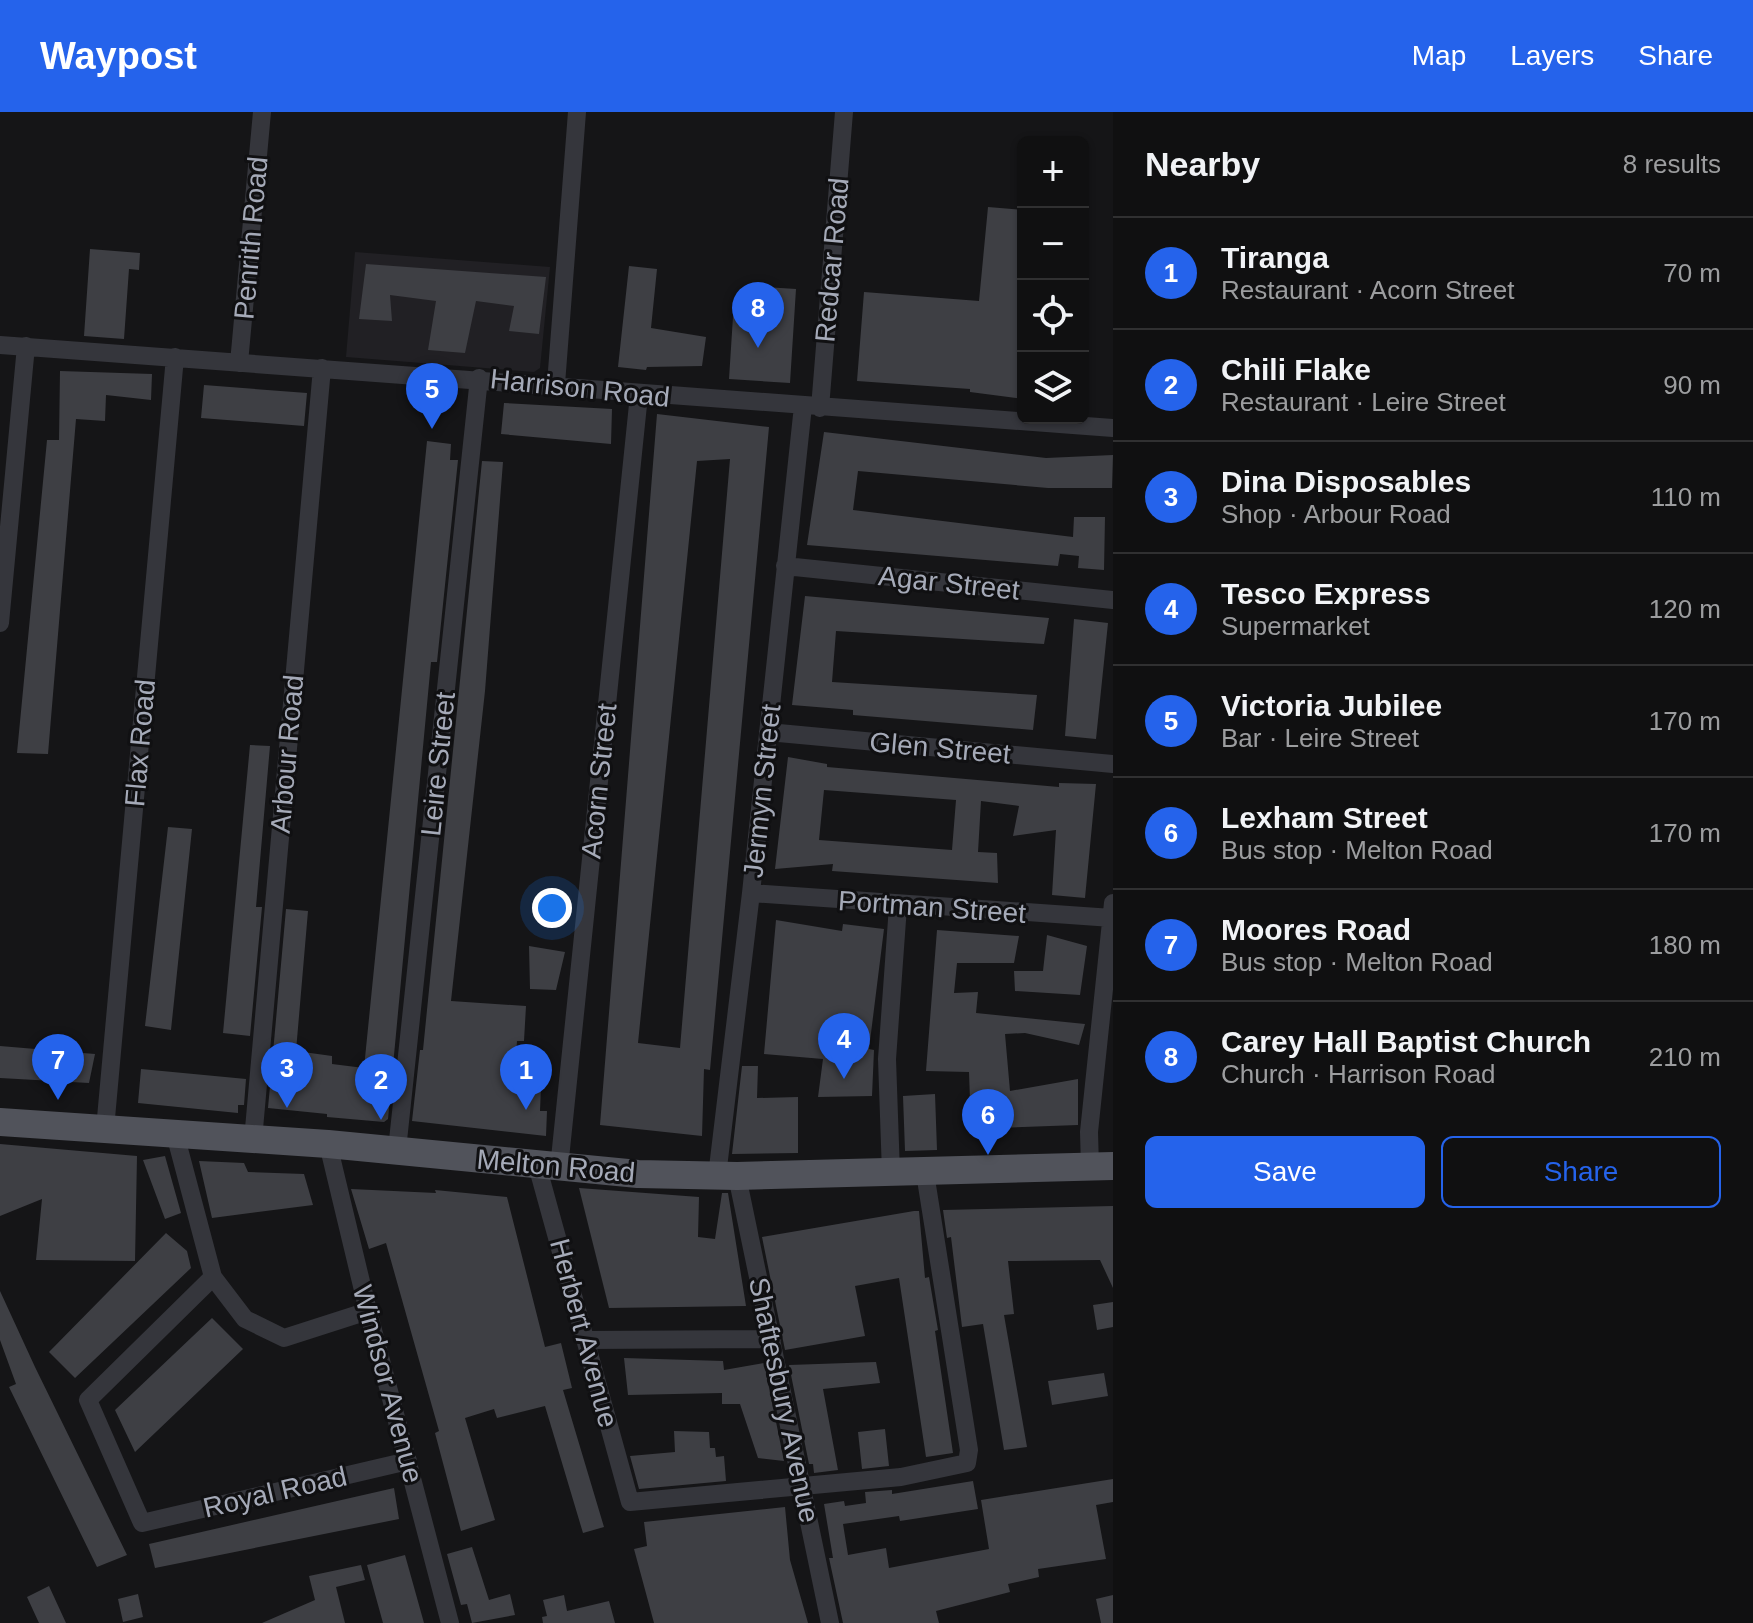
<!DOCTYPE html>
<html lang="en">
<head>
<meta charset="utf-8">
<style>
	body { margin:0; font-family:Helvetica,sans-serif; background:#19191a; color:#f1f3f6 }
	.controls { position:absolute; right:24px; top:24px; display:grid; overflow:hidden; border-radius:12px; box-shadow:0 2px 6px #0004 }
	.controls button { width:72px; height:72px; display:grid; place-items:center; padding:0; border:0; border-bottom:2px solid #303031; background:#101011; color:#f1f3f6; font:40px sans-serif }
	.you { position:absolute; left:552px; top:796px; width:28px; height:28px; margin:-20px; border:6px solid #fff; border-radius:50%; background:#1a73e8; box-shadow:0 0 0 12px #1a73e833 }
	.badge { display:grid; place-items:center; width:52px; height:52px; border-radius:50%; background:#2563eb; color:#fff; font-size:26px; font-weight:700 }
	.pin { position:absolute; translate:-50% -66px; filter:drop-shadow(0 2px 4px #0008) }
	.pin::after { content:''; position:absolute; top:42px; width:28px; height:24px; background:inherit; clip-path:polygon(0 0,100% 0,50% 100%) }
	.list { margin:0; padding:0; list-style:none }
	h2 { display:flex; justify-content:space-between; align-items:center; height:104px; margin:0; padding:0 32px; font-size:34px }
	h2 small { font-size:26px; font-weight:400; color:#9c9d9f }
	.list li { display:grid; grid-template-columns:52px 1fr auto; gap:24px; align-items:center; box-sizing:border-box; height:112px; padding:0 32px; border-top:2px solid #303031 }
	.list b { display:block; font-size:30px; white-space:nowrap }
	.list p { margin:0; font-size:26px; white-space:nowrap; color:#9c9d9f }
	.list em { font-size:26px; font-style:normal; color:#9c9d9f }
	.actions { display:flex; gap:16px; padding:24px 32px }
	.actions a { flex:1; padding:18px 0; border:2px solid #2563eb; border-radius:12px; text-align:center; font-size:28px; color:#2563eb }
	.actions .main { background:#2563eb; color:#fff }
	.icon { flex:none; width:44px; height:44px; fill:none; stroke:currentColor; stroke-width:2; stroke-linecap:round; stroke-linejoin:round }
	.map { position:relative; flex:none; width:1113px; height:1511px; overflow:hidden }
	header { display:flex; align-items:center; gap:48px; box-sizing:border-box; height:112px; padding:0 40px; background:#2563eb; color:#fff }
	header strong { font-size:38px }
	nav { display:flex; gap:44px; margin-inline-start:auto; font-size:28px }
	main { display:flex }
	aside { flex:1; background:#101011 }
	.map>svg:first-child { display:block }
	.built { fill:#212024 }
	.building { fill:#3e3f44; fill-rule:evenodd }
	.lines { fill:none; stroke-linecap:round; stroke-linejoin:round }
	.minor { stroke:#35363c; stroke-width:18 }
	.primary { stroke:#51535b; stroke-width:28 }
	.labels { text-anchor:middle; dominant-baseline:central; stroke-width:6; stroke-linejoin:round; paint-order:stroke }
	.street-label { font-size:28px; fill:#a5aab8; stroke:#101012 }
</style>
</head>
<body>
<header>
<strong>Waypost</strong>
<nav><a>Map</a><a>Layers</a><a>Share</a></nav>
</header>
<main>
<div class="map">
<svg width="1113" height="1511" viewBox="0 0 1113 1511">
	<rect width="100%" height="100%" fill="#151517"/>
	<!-- built -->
	<path class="built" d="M 355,140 L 550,155 L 540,256 L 534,260 L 346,245 Z"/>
	<!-- building -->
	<path class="building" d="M 988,95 L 1023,98 L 1023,287 L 970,280 L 970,277 L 857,269 L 864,180 L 979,189 Z
		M 90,137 L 140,141 L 139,158 L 129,157 L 124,227 L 84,224 Z
		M 366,152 L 546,165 L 539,222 L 509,219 L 514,194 L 476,189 L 465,241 L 428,238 L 436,189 L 390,183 L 392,209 L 359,207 Z
		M 629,154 L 657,157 L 651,216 L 706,225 L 702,254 L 647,255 L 646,258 L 618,255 Z
		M 765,175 L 796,177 L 790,271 L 729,267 L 734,189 L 764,191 Z
		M 60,259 L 152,262 L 151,288 L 106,283 L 105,309 L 76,307 L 48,642 L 17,641 L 47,328 L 59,328 Z
		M 204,273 L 307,281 L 304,314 L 201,306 Z
		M 504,291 L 612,297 L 611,332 L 501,322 Z
		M 657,302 L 769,315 L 710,958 L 704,957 L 702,1024 L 600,1013 ZM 730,347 L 680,936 L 638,931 L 697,349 Z
		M 824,320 L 1046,346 L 1113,343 L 1112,376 L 1048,376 L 858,359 L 853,398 L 1073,425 L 1074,405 L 1105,405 L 1104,458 L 1078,456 L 1079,444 L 1060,442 L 1058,454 L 807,433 Z
		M 427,329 L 451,332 L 450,348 L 458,348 L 437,550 L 431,550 L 388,1007 L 384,1010 L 327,1005 L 327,1002 L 268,996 L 286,797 L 308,799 L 296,939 L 332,944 L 332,952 L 364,956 Z
		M 482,349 L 503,350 L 485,579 L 451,889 L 526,894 L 524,929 L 517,929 L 514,973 L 541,975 L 540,999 L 547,999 L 546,1024 L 412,1009 L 420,938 L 423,938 Z
		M 805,484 L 1049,506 L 1044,532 L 836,519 L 832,570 L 1037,583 L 1033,618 L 853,603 L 853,598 L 792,593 Z
		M 1074,507 L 1108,511 L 1096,627 L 1065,624 Z
		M 250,633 L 270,634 L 256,795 L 262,795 L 250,924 L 223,921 Z
		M 788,645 L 827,652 L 827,655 L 1059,675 L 1059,671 L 1096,672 L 1085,786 L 1052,783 L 1056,718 L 1013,724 L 1019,694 L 981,689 L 978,740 L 997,741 L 998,771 L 832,759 L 833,752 L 775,757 ZM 824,678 L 956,688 L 952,738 L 819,728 Z
		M 168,715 L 192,717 L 171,918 L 145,914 Z
		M 776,808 L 842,819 L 843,812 L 884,817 L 869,937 L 874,938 L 872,984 L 818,985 L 823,947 L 764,942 Z
		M 937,818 L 1019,824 L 1014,851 L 957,851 L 954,881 L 978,880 L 976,901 L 1085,912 L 1079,933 L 1025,921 L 1005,922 L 1010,979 L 1078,967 L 1078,1013 L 971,1017 L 969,960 L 926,959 Z
		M 1047,823 L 1087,834 L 1080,883 L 1015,879 L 1014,859 L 1043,859 Z
		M 529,834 L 565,840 L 556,878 L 530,877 Z
		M 0,934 L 95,942 L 89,971 L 0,966 Z
		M 742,954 L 758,954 L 757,986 L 798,985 L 798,1041 L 732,1042 Z
		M 141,957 L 246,967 L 244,993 L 238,993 L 238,1001 L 138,991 Z
		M 935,982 L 937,1038 L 905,1039 L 903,984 Z
		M 0,1032 L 137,1044 L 135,1149 L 36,1148 L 42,1087 L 0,1104 Z
		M 165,1044 L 181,1101 L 165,1107 L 143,1048 Z
		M 199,1049 L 244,1051 L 248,1060 L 304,1062 L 313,1093 L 212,1106 Z
		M 579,1076 L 699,1085 L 698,1125 L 715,1127 L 722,1081 L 728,1081 L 746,1194 L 609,1196 Z
		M 351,1077 L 436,1081 L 435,1078 L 507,1085 L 545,1235 L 561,1231 L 572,1276 L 563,1278 L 604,1415 L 583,1421 L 545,1294 L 497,1306 L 494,1297 L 465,1306 L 495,1408 L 461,1419 L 435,1321 L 439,1319 L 386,1131 L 369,1137 Z
		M 1113,1094 L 1113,1176 L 1100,1148 L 1008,1149 L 1014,1202 L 1004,1203 L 1027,1335 L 1004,1338 L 983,1212 L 962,1215 L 951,1125 L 947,1126 L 943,1098 Z
		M 914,1099 L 919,1099 L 925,1166 L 929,1165 L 938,1218 L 935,1219 L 953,1341 L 926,1345 L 899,1166 L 855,1174 L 865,1224 L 785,1238 L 762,1125 Z
		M 166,1121 L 187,1139 L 191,1156 L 75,1266 L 49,1240 Z
		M 0,1179 L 35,1255 L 127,1443 L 97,1455 L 9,1275 L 16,1272 L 0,1228 Z
		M 1113,1190 L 1113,1215 L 1097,1218 L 1093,1193 Z
		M 212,1206 L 243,1237 L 135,1340 L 115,1298 Z
		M 624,1246 L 723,1249 L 724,1258 L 764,1251 L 784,1349 L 758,1346 L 740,1292 L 722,1292 L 722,1281 L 628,1283 Z
		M 876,1250 L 880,1271 L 823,1277 L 838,1358 L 814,1361 L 813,1352 L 809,1352 L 789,1253 Z
		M 1104,1261 L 1108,1284 L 1052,1293 L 1048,1269 Z
		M 885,1317 L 889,1354 L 862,1357 L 858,1320 Z
		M 674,1319 L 709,1320 L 710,1336 L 715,1336 L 716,1345 L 724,1344 L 726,1369 L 639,1377 L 630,1344 L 675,1340 Z
		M 1113,1367 L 1113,1390 L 1096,1393 L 1106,1447 L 1038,1457 L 1039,1465 L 1008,1472 L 1010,1480 L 936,1499 L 939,1511 L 843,1511 L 829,1446 L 833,1446 L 824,1392 L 844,1389 L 845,1394 L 866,1391 L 865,1380 L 892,1378 L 892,1382 L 973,1369 L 978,1397 L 900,1409 L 899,1404 L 843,1412 L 848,1443 L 886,1436 L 889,1456 L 989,1437 L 981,1388 Z
		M 394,1376 L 399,1407 L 155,1456 L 149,1432 Z
		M 785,1395 L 790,1448 L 808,1511 L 654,1511 L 634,1437 L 647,1434 L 644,1410 Z
		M 472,1435 L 489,1488 L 510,1482 L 515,1503 L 472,1511 L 467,1492 L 461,1493 L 447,1442 Z
		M 405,1443 L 424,1511 L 383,1511 L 367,1453 Z
		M 361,1453 L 365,1468 L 336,1475 L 345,1511 L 262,1511 L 315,1488 L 309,1464 Z
		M 49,1474 L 66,1511 L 39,1511 L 27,1485 Z
		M 138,1482 L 143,1505 L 123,1510 L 118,1487 Z
		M 564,1483 L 567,1499 L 609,1489 L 615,1511 L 543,1511 L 542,1505 L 547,1504 L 543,1488 Z
		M 1113,1483 L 1113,1511 L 1101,1511 L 1096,1487 Z"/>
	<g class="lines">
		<!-- minor -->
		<path class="minor" d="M 0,233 L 1113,316
			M 239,251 L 262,0
			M 556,272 L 577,0
			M 820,296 L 844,0
			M 785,454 L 1113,488
			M 0,511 L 26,234
			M 768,620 L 1113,652
			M 751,781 L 1112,806
			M 105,1017 L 175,245
			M 175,1022 L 213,1165 L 245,1207 L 284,1226 L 368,1199
			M 253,1028 L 322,256
			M 328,1032 L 368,1199 L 450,1511
			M 397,1038 L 479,266
			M 537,1053 L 630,1390 L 901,1365 L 967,1351 L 969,1338 L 925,1061
			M 1090,1055 L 1089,1020 L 1113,791
			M 559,1056 L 639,283
			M 891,1061 L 887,947 L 898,794
			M 717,1064 L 751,781 L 803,294
			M 737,1064 L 830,1511
			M 213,1165 L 88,1288 L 142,1411 L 408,1349
			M 586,1228 L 772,1227"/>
		<!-- primary -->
		<path class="primary" d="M 0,1010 L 328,1032 L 638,1062 L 737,1064 L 1113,1054"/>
	</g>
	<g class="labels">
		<!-- street labels -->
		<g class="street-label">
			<text transform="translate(251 126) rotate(-85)">Penrith Road</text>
			<text transform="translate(832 148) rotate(-85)">Redcar Road</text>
			<text transform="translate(580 276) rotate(6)">Harrison Road</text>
			<text transform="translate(949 471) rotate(6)">Agar Street</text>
			<text transform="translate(140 631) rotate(-85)">Flax Road</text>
			<text transform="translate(940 636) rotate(5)">Glen Street</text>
			<text transform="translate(287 642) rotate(-85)">Arbour Road</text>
			<text transform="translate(438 652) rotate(-84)">Leire Street</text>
			<text transform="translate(599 669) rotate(-84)">Acorn Street</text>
			<text transform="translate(762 679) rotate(-84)">Jermyn Street</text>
			<text transform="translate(932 795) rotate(4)">Portman Street</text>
			<text transform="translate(556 1054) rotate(5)">Melton Road</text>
			<text transform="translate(584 1221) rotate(75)">Herbert Avenue</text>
			<text transform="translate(388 1272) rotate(75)">Windsor Avenue</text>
			<text transform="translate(784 1288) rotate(78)">Shaftesbury Avenue</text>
			<text transform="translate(275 1380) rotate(-13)">Royal Road</text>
		</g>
	</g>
</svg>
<div class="controls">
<button>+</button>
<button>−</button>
<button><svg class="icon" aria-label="locate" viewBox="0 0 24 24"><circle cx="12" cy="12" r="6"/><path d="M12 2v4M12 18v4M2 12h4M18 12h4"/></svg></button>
<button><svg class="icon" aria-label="layers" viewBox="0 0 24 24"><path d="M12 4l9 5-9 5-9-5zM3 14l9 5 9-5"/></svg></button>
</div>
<div class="you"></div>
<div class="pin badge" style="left:526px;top:998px">1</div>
<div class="pin badge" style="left:381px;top:1008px">2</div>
<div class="pin badge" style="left:287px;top:996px">3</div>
<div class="pin badge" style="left:844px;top:967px">4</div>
<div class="pin badge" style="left:432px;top:317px">5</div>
<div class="pin badge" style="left:988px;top:1043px">6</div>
<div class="pin badge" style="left:58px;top:988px">7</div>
<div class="pin badge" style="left:758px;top:236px">8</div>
</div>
<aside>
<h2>Nearby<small>8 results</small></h2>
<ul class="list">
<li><span class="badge">1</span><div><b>Tiranga</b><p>Restaurant · Acorn Street</p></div><em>70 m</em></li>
<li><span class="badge">2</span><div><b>Chili Flake</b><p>Restaurant · Leire Street</p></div><em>90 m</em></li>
<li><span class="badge">3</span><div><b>Dina Disposables</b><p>Shop · Arbour Road</p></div><em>110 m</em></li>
<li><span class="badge">4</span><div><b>Tesco Express</b><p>Supermarket</p></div><em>120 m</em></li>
<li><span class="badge">5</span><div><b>Victoria Jubilee</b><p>Bar · Leire Street</p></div><em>170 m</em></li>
<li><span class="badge">6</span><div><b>Lexham Street</b><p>Bus stop · Melton Road</p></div><em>170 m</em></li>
<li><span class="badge">7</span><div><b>Moores Road</b><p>Bus stop · Melton Road</p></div><em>180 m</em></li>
<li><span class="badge">8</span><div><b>Carey Hall Baptist Church</b><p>Church · Harrison Road</p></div><em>210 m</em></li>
</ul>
<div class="actions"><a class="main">Save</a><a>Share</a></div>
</aside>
</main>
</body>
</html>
